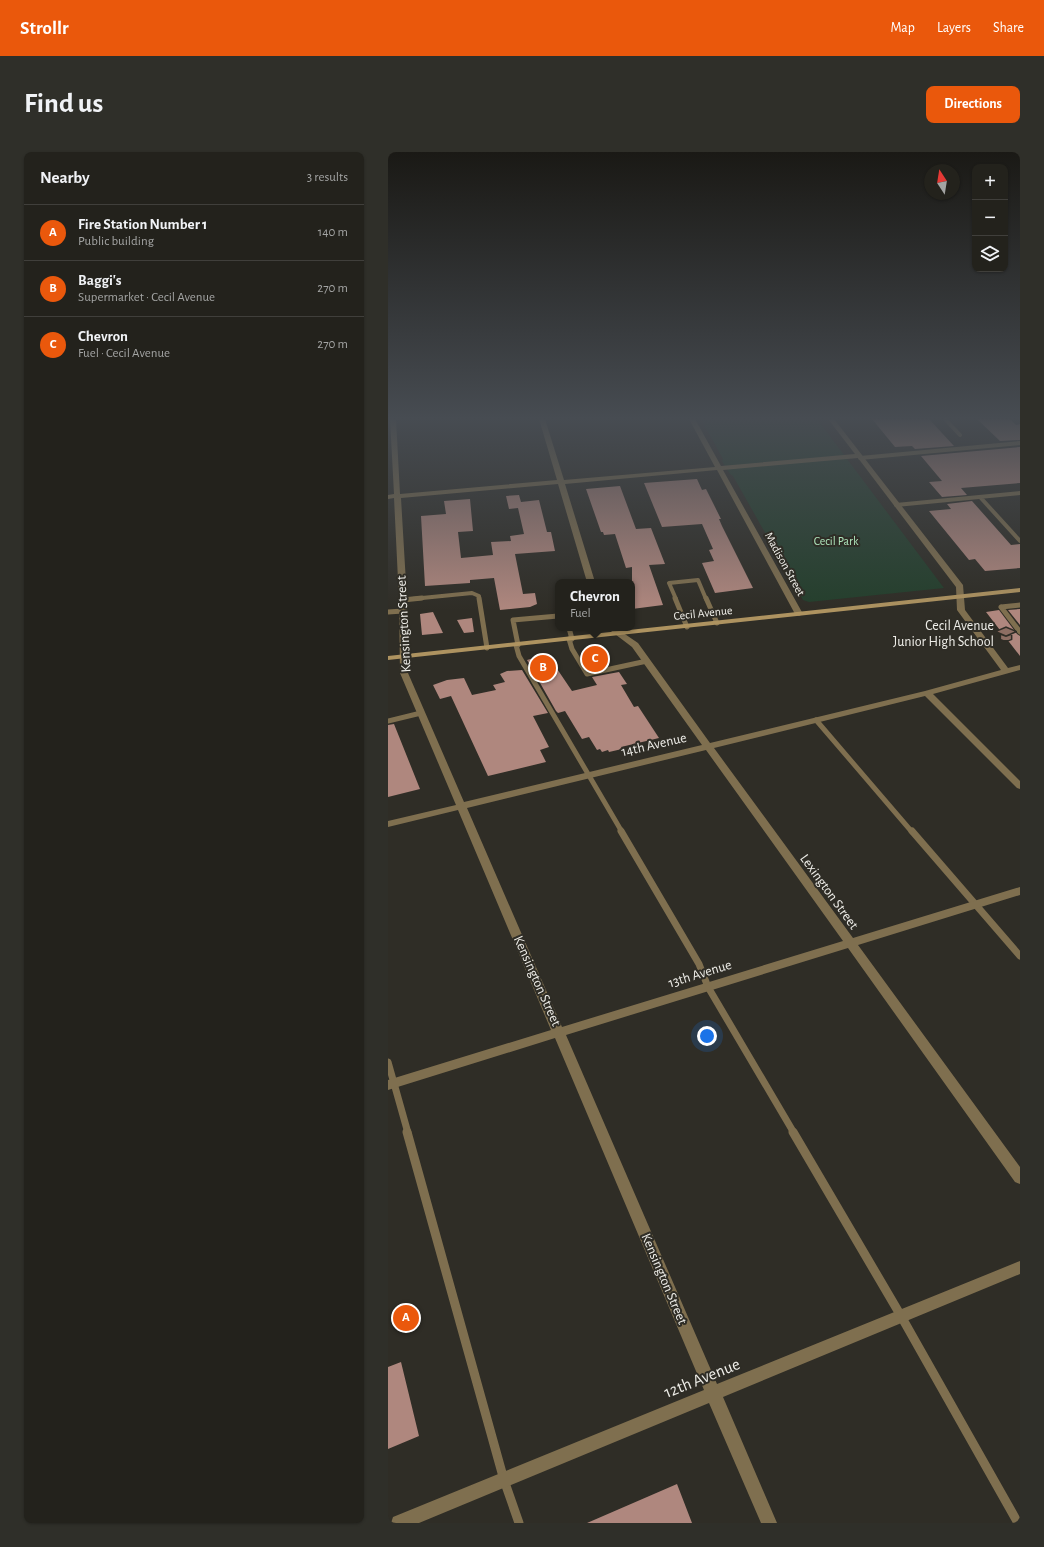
<!DOCTYPE html>
<html lang="en">
<head>
<meta charset="utf-8">
<style>
	body { margin:0; font-family:"Alegreya Sans",sans-serif; background:#2f2f29; color:#f1f3f6 }
	.controls { position:absolute; right:12px; top:12px; display:grid; overflow:hidden; border-radius:8px; box-shadow:0 1px 3px #0004 }
	.controls button { width:36px; height:36px; display:grid; place-items:center; padding:0; border:0; border-bottom:1px solid #403f3b; background:#23221c; color:#f1f3f6; font:20px sans-serif }
	.compass { position:absolute; left:536px; top:12px; width:36px; height:36px; border-radius:50%; background:#23221c; box-shadow:0 1px 3px #0004; rotate:348deg }
	.you { position:absolute; left:319px; top:884px; width:14px; height:14px; margin:-10px; border:3px solid #fff; border-radius:50%; background:#1a73e8; box-shadow:0 0 0 6px #1a73e833 }
	.badge { display:grid; place-items:center; width:26px; height:26px; border-radius:50%; background:#ea580c; color:#fff; font-size:13px; font-weight:700 }
	.pin { position:absolute; translate:-50% -50%; border:2px solid #fff; box-shadow:0 1px 4px #0006 }
	.popup { position:absolute; left:167px; top:427px; width:80px; height:52px; box-sizing:border-box; display:grid; place-content:center; border-radius:8px; background:#23221c; filter:drop-shadow(0 1px 3px #0005); font-size:13px; white-space:nowrap; color:#a3a4a3 }
	.popup b { font-size:15px; color:#f1f3f6 }
	.popup::after { content:''; position:absolute; left:50%; top:100%; margin-left:-8px; border:8px solid transparent; border-top-color:#23221c }
	.list { margin:0; padding:0; list-style:none }
	h2 { display:flex; justify-content:space-between; align-items:center; height:52px; margin:0; padding:0 16px; font-size:17px }
	h2 small { font-size:13px; font-weight:400; color:#a3a4a3 }
	.list li { display:grid; grid-template-columns:26px 1fr auto; gap:12px; align-items:center; box-sizing:border-box; height:56px; padding:0 16px; border-top:1px solid #403f3b }
	.list b { display:block; font-size:15px; white-space:nowrap }
	.list p { margin:0; font-size:13px; white-space:nowrap; color:#a3a4a3 }
	.list em { font-size:13px; font-style:normal; color:#a3a4a3 }
	.icon { flex:none; width:22px; height:22px; fill:none; stroke:currentColor; stroke-width:2; stroke-linecap:round; stroke-linejoin:round }
	.map { position:relative; flex:none; width:632px; height:1371px; overflow:hidden; border-radius:8px }
	header { display:flex; align-items:center; gap:24px; box-sizing:border-box; height:56px; padding:0 20px; background:#ea580c; color:#fff }
	header strong { font-size:19px }
	nav { display:flex; gap:22px; margin-inline-start:auto; font-size:14px }
	.intro { display:flex; align-items:center; justify-content:space-between; box-sizing:border-box; height:96px; padding:0 24px }
	h1 { margin:0; font-size:28px }
	.button { padding:10px 18px; border-radius:8px; background:#ea580c; color:#fff; font-size:14px; font-weight:700 }
	main { display:flex; gap:24px; padding:0 24px }
	aside { flex:1; background:#23221c; border-radius:8px; box-shadow:0 1px 3px #0004 }
	.map>svg:first-child { display:block }
	.green { fill:#243f2c }
	.building { fill:#af877e }
	.lines { fill:none; stroke-linecap:round; stroke-linejoin:round }
	.lane-far3 { stroke:#7f6f4f; stroke-width:4 }
	.lane-far2 { stroke:#7f6f4f; stroke-width:5 }
	.lane-far1 { stroke:#7f6f4f; stroke-width:7 }
	.lane { stroke:#7f6f4f; stroke-width:9 }
	.street { fill:#7f6f4f; fill-rule:evenodd }
	.secondary { fill:#ae9360; fill-rule:evenodd }
	.labels { text-anchor:middle; dominant-baseline:central; stroke-width:4; stroke-linejoin:round; paint-order:stroke }
	.far-park-label { font-size:12px; fill:#afe6bd; stroke:#2f2d26 }
	.far-street-label { font-size:12px; fill:#efeee9; stroke:#2f2d26 }
	.street-label { font-size:14px; fill:#efeee9; stroke:#2f2d26 }
	.poi-label { font-size:14px; fill:#efeee9; stroke:#2f2d26; text-anchor:end }
	.near-street-label { font-size:17px; fill:#efeee9; stroke:#2f2d26 }
</style>
</head>
<body>
<header>
<strong>Strollr</strong>
<nav><a>Map</a><a>Layers</a><a>Share</a></nav>
</header>
<div class="intro"><h1>Find us</h1><a class="button">Directions</a></div>
<main>
<aside>
<h2>Nearby<small>3 results</small></h2>
<ul class="list">
<li><span class="badge">A</span><div><b>Fire Station Number 1</b><p>Public building</p></div><em>140 m</em></li>
<li><span class="badge">B</span><div><b>Baggi's</b><p>Supermarket · Cecil Avenue</p></div><em>270 m</em></li>
<li><span class="badge">C</span><div><b>Chevron</b><p>Fuel · Cecil Avenue</p></div><em>270 m</em></li>
</ul>
</aside>
<div class="map">
<svg width="632" height="1371" viewBox="0 0 632 1371">
	<rect width="100%" height="100%" fill="#2f2d26"/>
	<!-- green -->
	<path class="green" d="M 313,267 L 429,267 L 556,436 L 421,450 L 415,448 L 345,324 L 342,322 L 334,309 L 335,307 Z"/>
	<!-- building -->
	<path class="building" d="M 484,267 L 541,267 L 566,294 L 527,297 L 524,294 L 507,295 Z
		M 589,267 L 622,267 L 628,273 L 632,272 L 632,288 L 612,289 Z
		M 632,295 L 632,331 L 573,336 L 579,343 L 554,345 L 541,330 L 554,329 L 533,304 Z
		M 309,327 L 314,338 L 318,337 L 333,367 L 331,367 L 334,374 L 365,436 L 327,441 L 314,411 L 326,409 L 321,398 L 325,397 L 314,372 L 274,375 L 256,331 Z
		M 232,334 L 248,377 L 263,376 L 277,412 L 261,413 L 275,453 L 244,457 L 244,415 L 238,416 L 227,382 L 216,383 L 215,380 L 213,380 L 198,337 Z
		M 131,343 L 133,350 L 151,348 L 159,380 L 163,380 L 167,399 L 127,402 L 135,442 L 147,441 L 149,452 L 142,455 L 112,458 L 106,426 L 82,428 L 82,431 L 37,434 L 33,364 L 58,362 L 56,349 L 82,347 L 85,379 L 70,380 L 73,406 L 105,403 L 103,390 L 123,389 L 122,384 L 136,382 L 130,356 L 121,357 L 118,344 Z
		M 584,349 L 623,393 L 632,392 L 632,416 L 597,419 L 587,407 L 581,408 L 541,359 L 563,357 L 559,352 Z
		M 632,457 L 632,473 L 620,458 Z
		M 611,458 L 629,482 L 632,484 L 632,504 L 598,460 Z
		M 45,460 L 55,481 L 34,483 L 32,462 Z
		M 84,466 L 86,480 L 76,481 L 69,468 Z
		M 210,500 L 219,514 L 202,517 L 193,503 Z
		M 159,502 L 184,539 L 209,533 L 204,525 L 231,520 L 239,532 L 233,533 L 246,555 L 250,554 L 271,586 L 233,595 L 234,597 L 221,600 L 220,598 L 214,600 L 212,597 L 209,598 L 201,585 L 194,587 L 177,559 L 170,561 L 168,559 L 139,508 Z
		M 134,518 L 160,561 L 145,564 L 161,595 L 152,598 L 158,610 L 100,624 L 63,544 L 52,547 L 45,533 L 59,528 L 76,526 L 84,543 L 108,538 L 105,533 L 117,530 L 112,522 L 119,519 Z
		M 6,572 L 32,637 L 0,645 L 0,573 Z
		M 13,1210 L 31,1284 L 0,1297 L 0,1215 Z
		M 289,1332 L 304,1371 L 199,1371 Z"/>
	<g class="lines">
		<!-- lane-far3 -->
		<path class="lane-far3" d="M 557,267 L 572,283
			M 472,306 L 632,291
			M 592,345 L 632,389
			M 508,353 L 632,341
			M 24,447 L 84,441 L 91,444 L 91,447
			M 288,447 L 281,431 L 310,428 L 318,447"/>
		<!-- lane-far2 -->
		<path class="lane-far2" d="M 91,446 L 99,496
			M 287,446 L 299,475
			M 318,446 L 329,471
			M 15,448 L 34,446
			M 613,455 L 632,480
			M 613,455 L 632,453
			M 0,460 L 15,459
			M 181,476 L 184,487
			M 181,487 L 184,497 L 199,522 L 259,509
			M 128,493 L 131,504 L 234,680
			M 130,493 L 125,468 L 170,464
			M 428,568 L 524,680
			M 0,569 L 33,561"/>
		<!-- lane-far1 -->
		<path class="lane-far1" d="M 233,679 L 311,812 L 320,835 L 406,981
			M 524,679 L 632,804
			M 0,910 L 20,981"/>
		<!-- lane -->
		<path class="lane" d="M 19,980 L 116,1328 L 131,1371
			M 405,980 L 513,1164 L 630,1371"/>
		<!-- street -->
		<path class="street" d="M 2,267 L 8,267 L 12,342 L 169,328 L 151,267 L 157,267 L 176,328 L 327,315 L 301,267 L 307,267 L 333,314 L 467,302 L 440,267 L 446,267 L 575,433 L 577,458 L 620,516 L 632,513 L 632,518 L 545,542 L 632,629 L 632,637 L 629,636 L 537,544 L 326,596 L 465,786 L 632,735 L 632,743 L 470,793 L 632,1015 L 632,1032 L 627,1030 L 460,796 L 178,883 L 329,1232 L 632,1109 L 632,1122 L 335,1245 L 389,1371 L 373,1371 L 321,1251 L 31,1371 L 3,1371 L 5,1365 L 316,1238 L 167,886 L 0,938 L 0,928 L 163,878 L 70,658 L 0,675 L 0,669 L 68,653 L 12,521 L 11,448 L 6,346 L 0,347 L 0,343 L 6,342 ZM 470,306 L 568,435 L 569,458 L 613,518 L 537,539 L 322,591 L 250,491 L 228,476 L 219,476 L 244,495 L 314,593 L 76,650 L 20,521 L 19,448 L 13,346 L 170,332 L 199,430 L 207,430 L 177,332 L 329,318 L 407,462 L 411,464 L 415,462 L 335,318 ZM 318,598 L 455,789 L 174,875 L 79,656 Z"/>
		<!-- secondary -->
		<path class="secondary" d="M 632,436 L 632,440 L 0,508 L 0,504 Z"/>
	</g>
	<!-- sky -->
	<linearGradient id="sky" x2="0" y2="1"><stop stop-color="#1a1915"/><stop offset="0.58" stop-color="#474c52"/><stop offset="1" stop-color="#474c52" stop-opacity="0"/></linearGradient>
	<rect width="632" height="459" fill="url(#sky)"/>
	<!-- icons -->
	<defs>
		<symbol id="school-bare" viewBox="-9 -9 18 18"><path d="M0-5L7-2L0 1L-7-2ZM-4 1L0 2.5L4 1V4Q0 6-4 4Z" fill="#8d6e63" stroke="#2f2d26" stroke-width="2.5" paint-order="stroke"/></symbol>
	</defs>
	<g fill-rule="evenodd">
		<use href="#school-bare" x="607" y="471" width="22" height="22"/>
	</g>
	<g class="labels">
		<!-- far-park labels -->
		<g class="far-park-label">
			<text x="448" y="389">Cecil Park</text>
		</g>
		<!-- far-street labels -->
		<g class="far-street-label">
			<text transform="translate(397 412) rotate(61)">Madison Street</text>
			<text transform="translate(315 461) rotate(-6)">Cecil Avenue</text>
		</g>
		<!-- street labels -->
		<g class="street-label">
			<text transform="translate(16 472) rotate(-93)">Kensington Street</text>
			<text transform="translate(266 593) rotate(-13)">14th Avenue</text>
			<text transform="translate(441 740) rotate(54)">Lexington Street</text>
			<text transform="translate(312 822) rotate(-17)">13th Avenue</text>
			<text transform="translate(149 829) rotate(66)">Kensington Street</text>
			<text transform="translate(276 1127) rotate(67)">Kensington Street</text>
		</g>
		<!-- poi labels -->
		<g class="poi-label">
			<text x="606" y="474">Cecil Avenue<tspan x="606" dy="16">Junior High School</tspan></text>
		</g>
		<!-- near-street labels -->
		<g class="near-street-label">
			<text transform="translate(314 1226) rotate(-22)">12th Avenue</text>
		</g>
	</g>
</svg>
<div class="controls">
<button>+</button>
<button>−</button>
<button><svg class="icon" aria-label="layers" viewBox="0 0 24 24"><path d="M12 4l9 5-9 5-9-5zM3 14l9 5 9-5"/></svg></button>
</div>
<svg class="compass" viewBox="-18 -18 36 36"><path d="M0-13l5 13h-10z" fill="#e53935"/><path d="M0 13l5-13h-10z" fill="#a3a4a3"/></svg>
<div class="you"></div>
<div class="pin badge" style="left:18px;top:1166px">A</div>
<div class="pin badge" style="left:155px;top:516px">B</div>
<div class="pin badge" style="left:207px;top:507px">C</div>
<div class="popup"><b>Chevron</b>Fuel</div>
</div>
</main>
</body>
</html>
